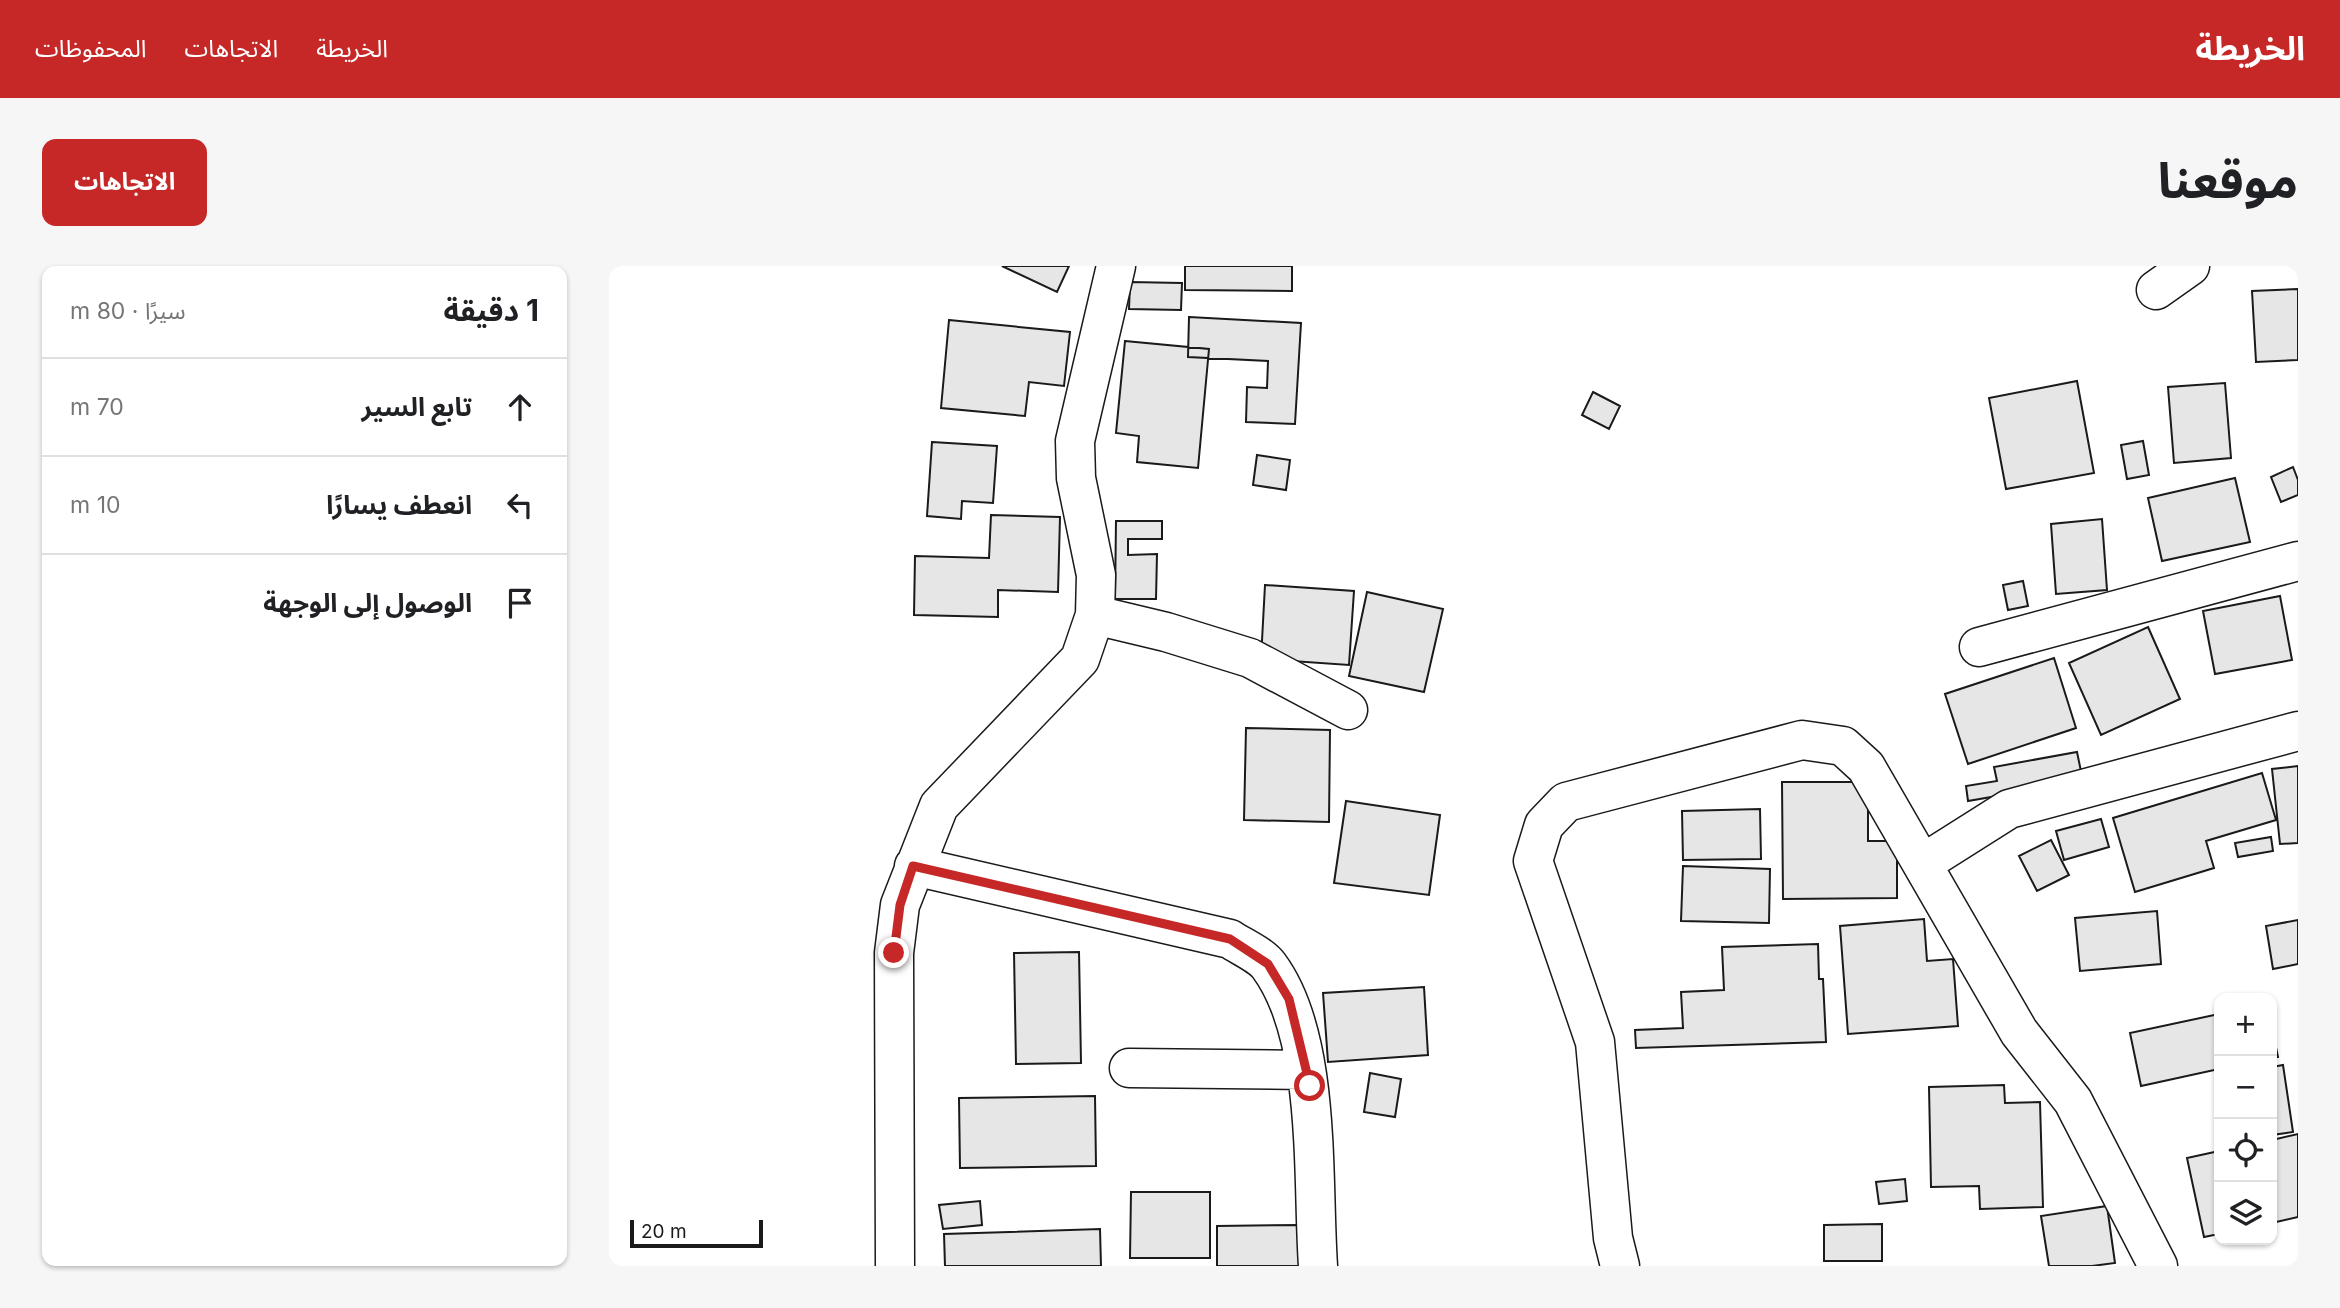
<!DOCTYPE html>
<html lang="ar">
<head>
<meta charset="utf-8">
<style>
	body { margin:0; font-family:Inter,"Noto Sans Arabic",sans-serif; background:#f6f6f6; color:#202124; direction:rtl }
	.controls { position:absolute; right:21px; bottom:21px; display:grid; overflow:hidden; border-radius:14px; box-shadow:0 2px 5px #0004 }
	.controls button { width:63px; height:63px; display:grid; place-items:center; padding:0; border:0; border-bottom:2px solid #e0e0e0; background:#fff; color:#202124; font:35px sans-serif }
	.scale { position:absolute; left:21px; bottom:18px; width:133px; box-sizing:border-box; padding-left:7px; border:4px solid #1a1a1a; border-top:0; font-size:19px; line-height:24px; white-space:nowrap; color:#1a1a1a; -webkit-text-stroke:5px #fff; paint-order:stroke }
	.stop { position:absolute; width:21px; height:21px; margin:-16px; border:5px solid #c62828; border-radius:50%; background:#fff }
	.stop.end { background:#c62828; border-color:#fff; box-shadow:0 2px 7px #0008 }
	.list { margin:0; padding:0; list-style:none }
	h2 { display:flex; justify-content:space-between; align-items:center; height:91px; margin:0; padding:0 28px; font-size:30px }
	h2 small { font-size:23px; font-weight:400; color:#757577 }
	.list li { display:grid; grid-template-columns:46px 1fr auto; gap:21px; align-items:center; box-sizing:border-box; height:98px; padding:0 28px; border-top:2px solid #e0e0e0 }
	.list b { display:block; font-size:26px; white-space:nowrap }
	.list em { font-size:23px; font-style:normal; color:#757577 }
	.icon { flex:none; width:38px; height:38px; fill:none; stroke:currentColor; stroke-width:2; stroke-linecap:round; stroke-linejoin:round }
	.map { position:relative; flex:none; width:1689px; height:1000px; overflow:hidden; direction:ltr; border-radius:14px }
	header { display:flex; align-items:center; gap:42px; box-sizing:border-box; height:98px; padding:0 35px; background:#c62828; color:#fff }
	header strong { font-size:33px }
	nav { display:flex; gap:38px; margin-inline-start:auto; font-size:24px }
	.intro { display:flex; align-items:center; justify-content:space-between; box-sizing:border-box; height:168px; padding:0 42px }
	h1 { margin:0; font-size:49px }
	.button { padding:18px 32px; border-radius:14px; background:#c62828; color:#fff; font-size:24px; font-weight:700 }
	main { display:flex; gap:42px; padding:0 42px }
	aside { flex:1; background:#fff; border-radius:14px; box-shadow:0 2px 5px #0004 }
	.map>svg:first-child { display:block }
	.building { fill:#e6e6e6; stroke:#1a1a1a; stroke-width:2 }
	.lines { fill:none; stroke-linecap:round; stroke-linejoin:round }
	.minor-casing { stroke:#1a1a1a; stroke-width:41 }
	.minor { stroke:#fff; stroke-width:38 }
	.route { stroke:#c62828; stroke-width:9 }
</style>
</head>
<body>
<header>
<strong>الخريطة</strong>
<nav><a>الخريطة</a><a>الاتجاهات</a><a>المحفوظات</a></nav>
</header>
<div class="intro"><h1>موقعنا</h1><a class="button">الاتجاهات</a></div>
<main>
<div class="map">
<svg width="1689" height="1000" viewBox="0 0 1689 1000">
	<rect width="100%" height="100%" fill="#fff"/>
	<!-- building -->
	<path class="building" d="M 393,0 L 460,0 L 448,26 Z
		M 576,0 L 683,0 L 683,25 L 576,24 Z
		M 521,16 L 573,17 L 572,44 L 520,43 Z
		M 1689,23 L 1689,94 L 1647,96 L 1643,25 Z
		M 580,51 L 692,57 L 686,158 L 637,156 L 638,121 L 658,122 L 659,95 L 579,91 Z
		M 340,54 L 461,66 L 455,120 L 420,116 L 416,150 L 332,142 Z
		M 516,75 L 600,83 L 589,202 L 528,196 L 530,170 L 507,167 Z
		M 1468,115 L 1485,207 L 1397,223 L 1380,132 Z
		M 1616,117 L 1622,192 L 1565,197 L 1559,121 Z
		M 984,126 L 1011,140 L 1000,163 L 973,149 Z
		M 1534,175 L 1540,209 L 1518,213 L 1512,179 Z
		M 323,176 L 388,180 L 384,237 L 353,235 L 352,253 L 318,250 Z
		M 648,189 L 681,194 L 677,224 L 644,219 Z
		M 1684,201 L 1689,214 L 1689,229 L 1672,236 L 1662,211 Z
		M 1626,212 L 1641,276 L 1553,295 L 1539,232 Z
		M 382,249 L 451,251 L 449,326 L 389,324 L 389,351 L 305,349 L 306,290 L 380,292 Z
		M 1493,253 L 1498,324 L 1447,328 L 1442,258 Z
		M 507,255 L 553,255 L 553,273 L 519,273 L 519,289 L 548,288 L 547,333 L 506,333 Z
		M 1414,315 L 1419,340 L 1399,344 L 1394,319 Z
		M 656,319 L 745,325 L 740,399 L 652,393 Z
		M 758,326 L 834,343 L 815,426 L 740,410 Z
		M 1671,330 L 1683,394 L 1606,408 L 1594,345 Z
		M 1539,361 L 1571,433 L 1492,469 L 1460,397 Z
		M 1445,392 L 1467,462 L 1359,498 L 1336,428 Z
		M 637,462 L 721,464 L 720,556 L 635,554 Z
		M 1468,486 L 1474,515 L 1359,535 L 1357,520 L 1388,515 L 1385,501 Z
		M 1689,500 L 1689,577 L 1671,578 L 1663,503 Z
		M 1653,507 L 1667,554 L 1597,575 L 1605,602 L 1526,626 L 1504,552 Z
		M 1173,516 L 1259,516 L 1259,575 L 1288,575 L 1288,632 L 1174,633 Z
		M 737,535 L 831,549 L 820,629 L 725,617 Z
		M 1151,543 L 1152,593 L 1074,594 L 1073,545 Z
		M 1492,553 L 1500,581 L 1455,594 L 1447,565 Z
		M 1662,571 L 1664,585 L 1629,591 L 1626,577 Z
		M 1442,574 L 1460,609 L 1428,625 L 1410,590 Z
		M 1074,600 L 1161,603 L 1160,657 L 1072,655 Z
		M 1548,645 L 1552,698 L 1471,705 L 1466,652 Z
		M 1315,653 L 1318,695 L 1344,693 L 1349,760 L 1239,768 L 1231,660 Z
		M 1689,654 L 1689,698 L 1664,703 L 1657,660 Z
		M 1209,678 L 1210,713 L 1214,713 L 1217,776 L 1027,782 L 1026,764 L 1074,762 L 1072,726 L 1115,724 L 1113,681 Z
		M 470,686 L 472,797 L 407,798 L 405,687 Z
		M 815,721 L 819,789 L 719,796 L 714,727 Z
		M 1610,748 L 1610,803 L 1532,820 L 1521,767 Z
		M 1663,762 L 1669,791 L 1663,792 Z
		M 1674,799 L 1684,866 L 1663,869 L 1663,801 Z
		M 761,807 L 792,813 L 786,851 L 755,846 Z
		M 1395,819 L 1396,837 L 1431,836 L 1434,941 L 1371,943 L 1370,920 L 1322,921 L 1320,821 Z
		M 486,830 L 487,900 L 351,902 L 350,832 Z
		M 1689,868 L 1689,951 L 1663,957 L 1663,874 Z
		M 1610,885 L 1610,968 L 1595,971 L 1578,892 Z
		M 1296,913 L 1298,935 L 1270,938 L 1267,916 Z
		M 522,926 L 601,926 L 601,992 L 521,992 Z
		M 371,935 L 373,959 L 334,963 L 330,939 Z
		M 1498,940 L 1506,997 L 1483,1000 L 1440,1000 L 1432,950 Z
		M 1273,958 L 1273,995 L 1215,995 L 1215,959 Z
		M 690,959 L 690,1000 L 608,1000 L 608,960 Z
		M 491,963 L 492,1000 L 336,1000 L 335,968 Z"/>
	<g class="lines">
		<defs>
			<path id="minor" d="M 1547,24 L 1581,0
				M 486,349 L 557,366 L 641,392 L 739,444
				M 1370,381 L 1689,295
				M 1313,598 L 1400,543 L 1689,465
				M 305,600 L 621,673 C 633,681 652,689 660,700 C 713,772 703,913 709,1000
				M 520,802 L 697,804
				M 286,1000 L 285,687 L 291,639 L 330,540 L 471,393 L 486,349 L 487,309 L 467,212 L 466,175 L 507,0
				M 1011,1000 L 1004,972 L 986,776 L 924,595 L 935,559 L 957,536 L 1193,474 L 1234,480 L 1257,501 L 1410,766 L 1464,835 L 1549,1000"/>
		</defs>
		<!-- minor casing -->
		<use href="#minor" class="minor-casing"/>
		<!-- minor -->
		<use href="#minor" class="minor"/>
	</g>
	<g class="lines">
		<!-- route -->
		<path class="route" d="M 285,687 L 291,639 L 304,600 L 621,673 L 659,698 L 680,733 L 701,820"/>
	</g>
</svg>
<div class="controls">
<button>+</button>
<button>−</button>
<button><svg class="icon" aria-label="locate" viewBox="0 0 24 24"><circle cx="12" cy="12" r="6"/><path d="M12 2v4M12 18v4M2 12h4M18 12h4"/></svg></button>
<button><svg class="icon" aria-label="layers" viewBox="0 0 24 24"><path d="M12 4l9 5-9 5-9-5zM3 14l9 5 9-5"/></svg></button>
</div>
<div class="scale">20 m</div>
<div class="stop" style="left:701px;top:820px"></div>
<div class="stop end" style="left:285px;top:687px"></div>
</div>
<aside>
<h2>1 دقيقة<small>سيرًا · 80 m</small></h2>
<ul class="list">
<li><svg class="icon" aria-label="ahead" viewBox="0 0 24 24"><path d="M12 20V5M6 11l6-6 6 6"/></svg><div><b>تابع السير</b></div><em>70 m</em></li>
<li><svg class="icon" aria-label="left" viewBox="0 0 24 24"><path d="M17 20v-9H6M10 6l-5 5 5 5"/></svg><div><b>انعطف يسارًا</b></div><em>10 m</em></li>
<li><svg class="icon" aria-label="arrive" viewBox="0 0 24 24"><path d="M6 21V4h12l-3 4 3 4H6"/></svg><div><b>الوصول إلى الوجهة</b></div></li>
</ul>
</aside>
</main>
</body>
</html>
